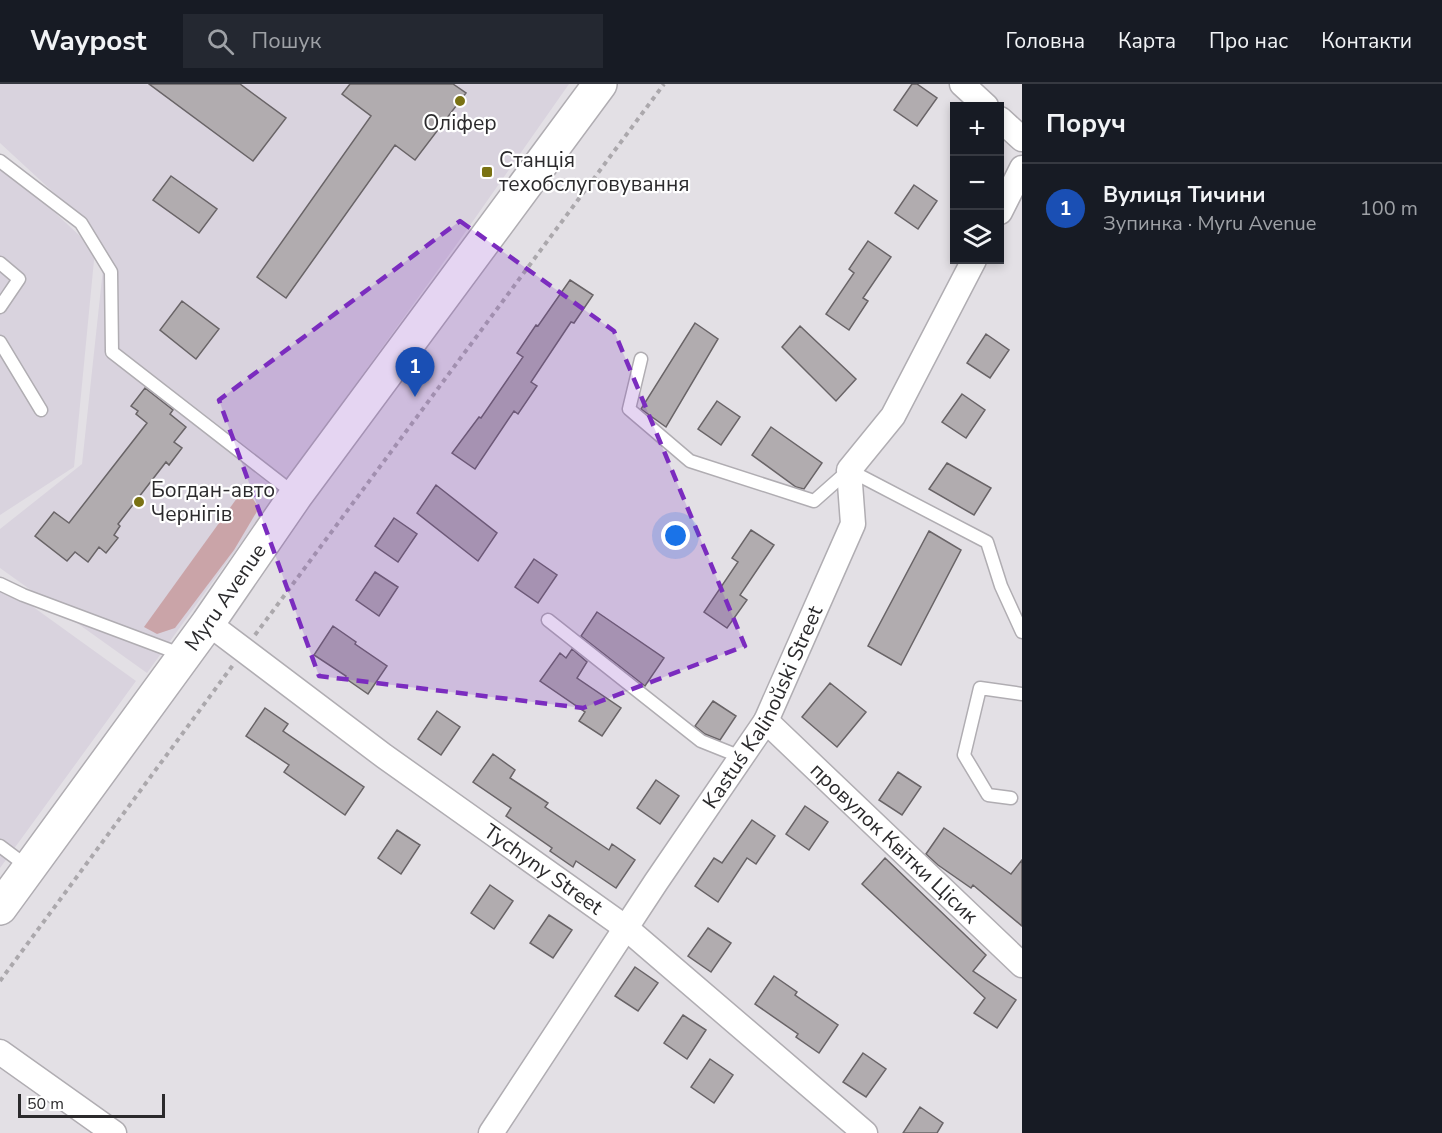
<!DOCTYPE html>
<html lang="uk">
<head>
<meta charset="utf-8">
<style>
	body { margin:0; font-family:"Nunito Sans",sans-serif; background:#242831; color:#f1f3f6 }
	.controls { position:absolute; right:18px; top:18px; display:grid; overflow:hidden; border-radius:0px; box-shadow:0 3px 9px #0003 }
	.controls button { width:54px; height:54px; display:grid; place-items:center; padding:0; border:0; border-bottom:2px solid #363941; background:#171b24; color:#f1f3f6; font:30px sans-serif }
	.scale { position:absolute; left:18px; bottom:15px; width:147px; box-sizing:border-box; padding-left:6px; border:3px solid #2b2a2c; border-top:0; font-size:16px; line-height:21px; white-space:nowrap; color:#2b2a2c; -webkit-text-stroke:4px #fff; paint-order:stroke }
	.you { position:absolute; left:676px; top:452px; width:21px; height:21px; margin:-15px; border:4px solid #fff; border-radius:50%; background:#1a73e8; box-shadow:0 0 0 9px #1a73e833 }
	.badge { display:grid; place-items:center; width:39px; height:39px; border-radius:50%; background:#7a7213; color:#fff; font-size:20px; font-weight:700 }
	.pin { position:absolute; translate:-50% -50px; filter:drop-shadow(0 2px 3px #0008) }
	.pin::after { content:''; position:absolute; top:32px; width:21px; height:18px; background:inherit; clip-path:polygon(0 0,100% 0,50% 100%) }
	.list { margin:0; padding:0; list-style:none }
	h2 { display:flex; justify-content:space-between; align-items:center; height:78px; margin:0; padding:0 24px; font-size:26px }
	h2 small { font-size:20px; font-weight:400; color:#9ea1a6 }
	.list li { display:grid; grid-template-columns:39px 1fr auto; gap:18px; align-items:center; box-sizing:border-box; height:90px; padding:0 24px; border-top:2px solid #363941 }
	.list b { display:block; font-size:22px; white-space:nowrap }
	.list p { margin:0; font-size:20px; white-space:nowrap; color:#9ea1a6 }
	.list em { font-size:20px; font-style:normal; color:#9ea1a6 }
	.icon { flex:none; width:33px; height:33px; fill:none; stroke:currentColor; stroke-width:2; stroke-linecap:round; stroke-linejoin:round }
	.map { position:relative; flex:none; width:1022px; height:1049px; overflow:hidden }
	header { display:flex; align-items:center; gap:36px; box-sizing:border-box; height:84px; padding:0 30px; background:#171b24; border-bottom:2px solid #363941 }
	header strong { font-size:28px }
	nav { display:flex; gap:33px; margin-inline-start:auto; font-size:21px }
	.search { width:420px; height:54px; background:#242831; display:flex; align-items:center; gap:15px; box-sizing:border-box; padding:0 21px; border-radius:0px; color:#9ea1a6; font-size:22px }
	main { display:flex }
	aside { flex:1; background:#171b24 }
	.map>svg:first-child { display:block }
	.built { fill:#d9d3de }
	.green { fill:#caa4a8 }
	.building { fill:#b1acaf; stroke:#696467; stroke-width:1.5 }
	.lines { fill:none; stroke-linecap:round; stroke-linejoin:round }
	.lane-casing { stroke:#b0adb2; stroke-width:15 }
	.street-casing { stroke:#b0adb2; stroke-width:27 }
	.primary-casing { stroke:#b0adb2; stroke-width:36 }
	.path { stroke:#aba8ac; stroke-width:4; stroke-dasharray:4.5 4.5; stroke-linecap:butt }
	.lane { stroke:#fff; stroke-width:12 }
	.street { stroke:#fff; stroke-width:24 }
	.primary { stroke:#fff; stroke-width:33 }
	.marked { fill:#7b2cbf; fill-opacity:0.2; stroke:#7b2cbf; stroke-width:4.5; stroke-dasharray:12 8; stroke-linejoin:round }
	.poi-dot { fill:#7a7213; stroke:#fff; stroke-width:2 }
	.labels { text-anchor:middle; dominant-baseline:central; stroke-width:4.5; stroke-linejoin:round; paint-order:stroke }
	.poi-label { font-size:21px; fill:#2b2a2c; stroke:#fff; text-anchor:start }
	.street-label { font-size:21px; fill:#2b2a2c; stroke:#fff }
</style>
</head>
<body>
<header>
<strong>Waypost</strong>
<div class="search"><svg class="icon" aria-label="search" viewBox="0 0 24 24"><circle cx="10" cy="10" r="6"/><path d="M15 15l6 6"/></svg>Пошук</div>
<nav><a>Головна</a><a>Карта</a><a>Про нас</a><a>Контакти</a></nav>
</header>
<main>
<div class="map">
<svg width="1022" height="1049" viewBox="0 0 1022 1049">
	<rect width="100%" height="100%" fill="#e3e0e5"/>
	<!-- built -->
	<path class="built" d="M 0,0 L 569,0 L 459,157 L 147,589 L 0,484 L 0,445 L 82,380 L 103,185 L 92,144 L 0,59 Z
		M 0,82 L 22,98 L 95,166 L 74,383 L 0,431 Z
		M 0,499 L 136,597 L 0,784 Z"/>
	<!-- green -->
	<path class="green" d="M 245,403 L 259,424 L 234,466 L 175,544 L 157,550 L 144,543 Z"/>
	<!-- building -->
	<path class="building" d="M 149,0 L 240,0 L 286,34 L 253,77 Z
		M 350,0 L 453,0 L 466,9 L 415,76 L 395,61 L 286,214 L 257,193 L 371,32 L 342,10 Z
		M 912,0 L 917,0 L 937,14 L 917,42 L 894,26 Z
		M 171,92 L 217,125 L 199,149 L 153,116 Z
		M 914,101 L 937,117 L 918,145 L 895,129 Z
		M 868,157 L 891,173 L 863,214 L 868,217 L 849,246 L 826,230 L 854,189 L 849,185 Z
		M 570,196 L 593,211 L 574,239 L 571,238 L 531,298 L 537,302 L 518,330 L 514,327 L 475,385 L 452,369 L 479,333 L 481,334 L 523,273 L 517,269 L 536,241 L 538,242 Z
		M 182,217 L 219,245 L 196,275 L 160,246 Z
		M 695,239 L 718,255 L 666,343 L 641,325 Z
		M 800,242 L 856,295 L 836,317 L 782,263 Z
		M 986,250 L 1009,266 L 990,294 L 967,279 Z
		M 145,304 L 173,326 L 170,330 L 186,343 L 174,358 L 182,364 L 169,381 L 166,378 L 118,440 L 120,442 L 114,451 L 118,454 L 106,469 L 99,463 L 88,478 L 75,468 L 67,477 L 35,452 L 54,428 L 69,439 L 147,339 L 136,330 L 138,327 L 131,322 Z
		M 962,310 L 985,326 L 966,354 L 942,338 Z
		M 717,317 L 740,333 L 721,361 L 698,345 Z
		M 771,343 L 822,379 L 804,405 L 796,403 L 752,371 Z
		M 947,379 L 991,404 L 974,431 L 929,405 Z
		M 436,401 L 497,449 L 478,477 L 417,429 Z
		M 394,434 L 417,450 L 398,478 L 375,462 Z
		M 751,446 L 774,461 L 740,511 L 747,516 L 727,544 L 704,528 L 738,478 L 732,474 Z
		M 929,447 L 961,466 L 901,581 L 868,562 Z
		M 534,475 L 557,491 L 538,519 L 515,503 Z
		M 375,488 L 398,503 L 379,532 L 356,516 Z
		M 597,528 L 664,574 L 645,602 L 581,552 Z
		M 333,542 L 356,558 L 355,560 L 387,582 L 368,610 L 345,594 L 346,592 L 314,571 Z
		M 572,565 L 587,578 L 577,594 L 621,624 L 602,652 L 579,637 L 585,628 L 540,597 L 560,569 L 566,574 Z
		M 830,599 L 866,628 L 837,663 L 802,633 Z
		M 713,617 L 736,632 L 720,656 L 705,650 L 695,642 Z
		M 265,624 L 288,640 L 283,647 L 364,703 L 345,731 L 284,688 L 289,681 L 246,652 Z
		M 437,627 L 460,643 L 441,671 L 418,655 Z
		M 493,670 L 515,686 L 510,694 L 548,719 L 545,723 L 609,766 L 612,760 L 635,776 L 616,804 L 576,777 L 573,783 L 550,767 L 552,764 L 506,732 L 511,724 L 473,698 Z
		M 898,688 L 921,703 L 902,731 L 879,716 Z
		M 656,696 L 679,712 L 660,740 L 637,724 Z
		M 805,722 L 828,738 L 809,766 L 786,750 Z
		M 752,736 L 775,752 L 756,780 L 747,774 L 718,818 L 695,802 L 714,774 L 722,779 Z
		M 944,744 L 1011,790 L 1022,776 L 1022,842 L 973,801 L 971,804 L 938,781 L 926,770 Z
		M 397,746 L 420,761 L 401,790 L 378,774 Z
		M 885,774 L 986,871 L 973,887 L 1016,916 L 997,944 L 974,929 L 985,914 L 862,800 Z
		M 490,801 L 513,817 L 494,845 L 471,829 Z
		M 549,831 L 572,846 L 553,874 L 530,859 Z
		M 708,844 L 731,859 L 711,888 L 688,872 Z
		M 635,883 L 658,899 L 638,927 L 615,912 Z
		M 774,892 L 797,908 L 795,911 L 838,941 L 819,969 L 796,953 L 798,950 L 755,920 Z
		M 683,931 L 706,946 L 687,975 L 664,959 Z
		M 863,969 L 886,985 L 866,1013 L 843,998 Z
		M 710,975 L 733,991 L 714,1019 L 691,1003 Z
		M 920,1023 L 943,1039 L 937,1049 L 903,1049 Z"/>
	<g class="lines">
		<defs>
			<path id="lane" d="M 0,77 L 81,139 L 111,188 L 112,268 L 296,411
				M 0,179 L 19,195 L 0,223
				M 0,258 L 41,326
				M 641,275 L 629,325 L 690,377 L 814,417 L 849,386 L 987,458 L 1001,502 L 1022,548
				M 0,500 L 23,511 L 183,571
				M 548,536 L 701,657 L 741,673
				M 1011,714 L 988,711 L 964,671 L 980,604 L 1022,610
				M 0,762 L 28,783"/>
			<g id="street">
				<path d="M 962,0 L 986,22"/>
				<path d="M 1000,35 L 1022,55"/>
				<path d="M 1000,128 L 1022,84"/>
				<path id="s1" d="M 208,539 L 384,672 L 626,844 L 865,1049"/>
				<path id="s2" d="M 766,637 L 1022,881"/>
				<path d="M 0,968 L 114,1049"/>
				<path id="s3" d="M 491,1049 L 656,798 L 766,637 L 853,440 L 849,386 L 893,332 L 974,176"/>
			</g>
			<g id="primary">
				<path id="s4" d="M 0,824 L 208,539 L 296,411 L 600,0"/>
			</g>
		</defs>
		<!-- lane casing -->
		<use href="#lane" class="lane-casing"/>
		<!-- street casing -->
		<use href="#street" class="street-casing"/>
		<!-- primary casing -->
		<use href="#primary" class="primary-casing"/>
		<!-- path -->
		<path class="path" d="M 255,551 L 664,0
			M 0,897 L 233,581"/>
		<!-- lane -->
		<use href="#lane" class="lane"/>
		<!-- street -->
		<use href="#street" class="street"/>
		<!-- primary -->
		<use href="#primary" class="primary"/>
	</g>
	<!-- marked area -->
	<path class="marked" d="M 460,137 L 614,247 L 745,562 L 583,624 L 319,592 L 219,316 Z"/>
	<!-- markers -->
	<g class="poi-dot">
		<circle cx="460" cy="17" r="6"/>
		<rect x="481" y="82" width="12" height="12" rx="3"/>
		<circle cx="139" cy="418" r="6"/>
	</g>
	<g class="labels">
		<!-- poi labels -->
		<g class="poi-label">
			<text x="460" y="39" text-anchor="middle">Оліфер</text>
			<text x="499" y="76">Станція<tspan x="499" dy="24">техобслуговування</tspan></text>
			<text x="151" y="406">Богдан-авто<tspan x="151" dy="24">Чернігів</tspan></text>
		</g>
		<!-- street labels -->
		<g class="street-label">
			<text stroke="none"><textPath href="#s4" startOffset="384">Myru Avenue</textPath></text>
			<text stroke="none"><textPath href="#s3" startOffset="506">Kastuś Kalinoŭski Street</textPath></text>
			<text stroke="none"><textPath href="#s2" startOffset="177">провулок Квітки Цісик</textPath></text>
			<text stroke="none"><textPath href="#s1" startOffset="416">Tychyny Street</textPath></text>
		</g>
	</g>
</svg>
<div class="controls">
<button>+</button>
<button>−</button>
<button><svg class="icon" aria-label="layers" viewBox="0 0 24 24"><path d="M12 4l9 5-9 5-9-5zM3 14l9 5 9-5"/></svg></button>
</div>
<div class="scale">50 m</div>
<div class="you"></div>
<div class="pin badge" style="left:415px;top:313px;background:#1a4fb4">1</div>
</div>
<aside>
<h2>Поруч<small></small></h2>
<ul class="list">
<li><span class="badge" style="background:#1a4fb4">1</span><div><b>Вулиця Тичини</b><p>Зупинка · Myru Avenue</p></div><em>100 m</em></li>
</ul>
</aside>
</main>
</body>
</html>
